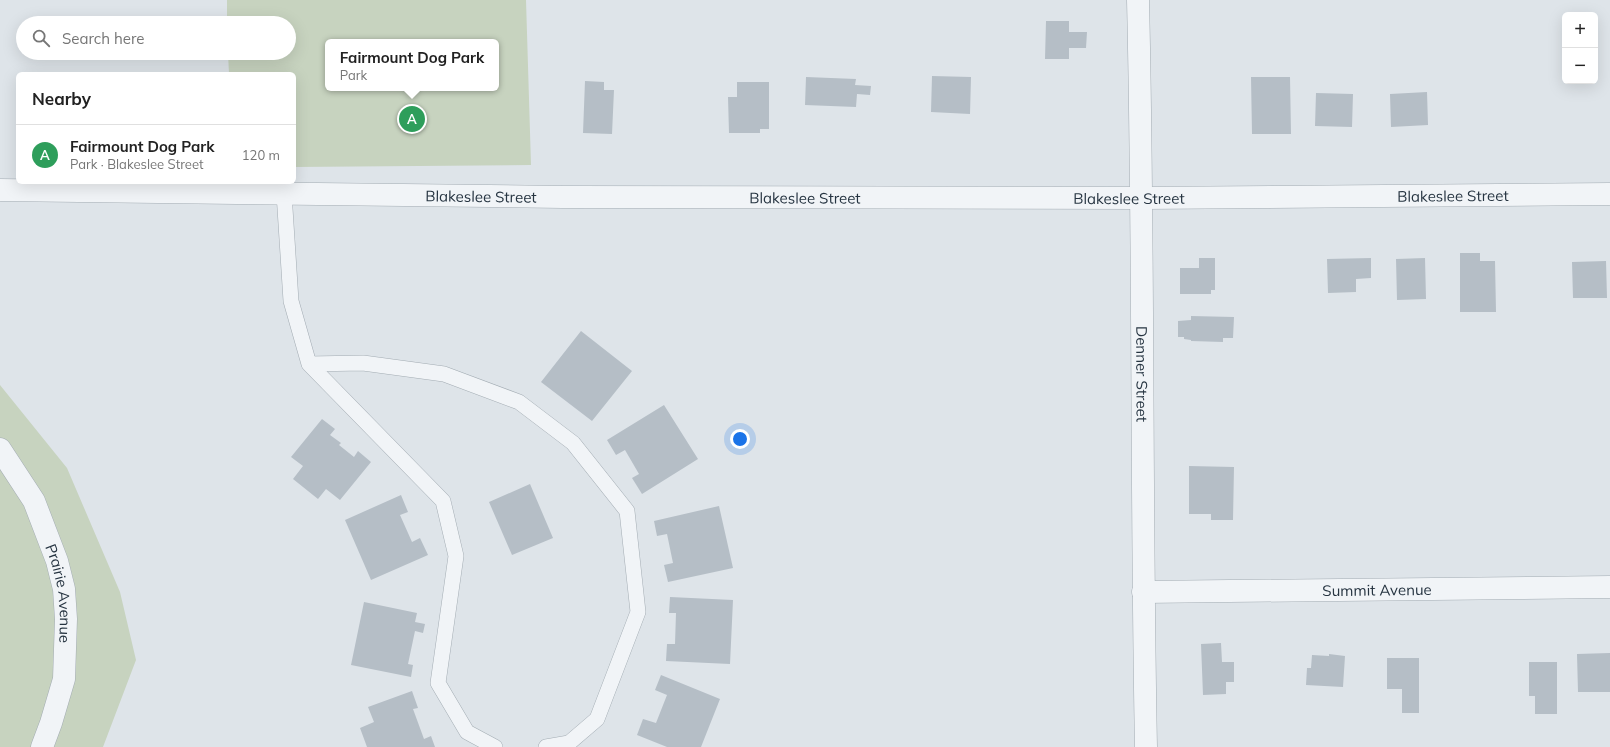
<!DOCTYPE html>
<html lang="en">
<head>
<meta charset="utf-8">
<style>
	body { margin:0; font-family:Mulish,sans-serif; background:#f2f2f2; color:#222 }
	.controls { position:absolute; right:12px; top:12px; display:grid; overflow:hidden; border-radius:6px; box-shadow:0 4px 16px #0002 }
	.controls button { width:36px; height:36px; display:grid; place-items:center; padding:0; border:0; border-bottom:1px solid #e0e0e0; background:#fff; color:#222; font:20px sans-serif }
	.you { position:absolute; left:740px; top:439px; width:14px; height:14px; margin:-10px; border:3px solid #fff; border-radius:50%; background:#1a73e8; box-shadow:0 0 0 6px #1a73e833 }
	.badge { display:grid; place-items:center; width:26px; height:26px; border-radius:50%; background:#db2777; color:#fff; font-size:13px; font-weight:700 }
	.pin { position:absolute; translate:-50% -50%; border:2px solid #fff; box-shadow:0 1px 4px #0006 }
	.popup { position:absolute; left:325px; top:39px; width:174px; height:52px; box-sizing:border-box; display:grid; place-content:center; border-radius:6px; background:#fff; filter:drop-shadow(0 1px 3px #0005); font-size:13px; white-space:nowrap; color:#767676 }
	.popup b { font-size:15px; color:#222 }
	.popup::after { content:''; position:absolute; left:50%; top:100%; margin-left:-8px; border:8px solid transparent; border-top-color:#fff }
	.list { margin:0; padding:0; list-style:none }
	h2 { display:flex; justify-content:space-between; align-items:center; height:52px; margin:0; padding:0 16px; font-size:17px }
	h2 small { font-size:13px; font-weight:400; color:#767676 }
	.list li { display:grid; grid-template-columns:26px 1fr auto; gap:12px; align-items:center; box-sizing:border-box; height:60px; padding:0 16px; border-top:1px solid #e0e0e0 }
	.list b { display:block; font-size:15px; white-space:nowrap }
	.list p { margin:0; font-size:13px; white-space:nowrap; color:#767676 }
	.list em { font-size:13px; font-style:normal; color:#767676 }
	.icon { flex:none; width:22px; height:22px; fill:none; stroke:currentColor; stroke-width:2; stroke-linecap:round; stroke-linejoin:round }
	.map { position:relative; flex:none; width:1610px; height:747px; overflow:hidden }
	.search { position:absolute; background:#fff; box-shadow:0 4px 16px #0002; left:16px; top:16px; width:280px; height:44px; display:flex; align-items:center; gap:10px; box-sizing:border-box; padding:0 14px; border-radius:22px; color:#767676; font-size:15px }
	.panel { position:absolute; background:#fff; box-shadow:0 4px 16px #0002; left:16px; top:72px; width:280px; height:112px; border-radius:6px }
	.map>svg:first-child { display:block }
	.green { fill:#c7d3bf; fill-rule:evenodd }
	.building { fill:#b5bec6 }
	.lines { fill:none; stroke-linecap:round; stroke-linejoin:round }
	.lane-casing { stroke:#a3acb3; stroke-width:16 }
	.street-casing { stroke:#a3acb3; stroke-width:23 }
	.lane { stroke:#f1f4f7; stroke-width:15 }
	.street { stroke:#f1f4f7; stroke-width:22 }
	.labels { text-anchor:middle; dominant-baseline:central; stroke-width:3; stroke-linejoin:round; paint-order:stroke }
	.street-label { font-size:15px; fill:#263441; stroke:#eef3f6 }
</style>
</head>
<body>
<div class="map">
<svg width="1610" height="747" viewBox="0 0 1610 747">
	<rect width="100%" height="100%" fill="#dee4e9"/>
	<!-- green -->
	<path class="green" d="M 227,0 L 526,0 L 531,165 L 294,167 L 294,74 L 229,74 L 228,53 L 289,53 L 289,23 L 227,23 ZM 328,42 L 496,42 L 496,88 L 328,88 Z
		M 0,385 L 67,468 L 120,592 L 136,660 L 103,747 L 0,747 Z"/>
	<!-- building -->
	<path class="building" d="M 1046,21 L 1069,21 L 1069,32 L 1087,32 L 1086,48 L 1069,48 L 1069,59 L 1045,59 Z
		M 932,76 L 971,77 L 970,114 L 931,112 Z
		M 806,77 L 856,79 L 855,85 L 871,86 L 870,95 L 857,94 L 856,107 L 805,105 Z
		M 1251,77 L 1290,77 L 1291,134 L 1252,134 Z
		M 585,81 L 604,82 L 604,90 L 614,90 L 612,134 L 583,133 Z
		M 737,82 L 769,82 L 769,129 L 760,129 L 760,133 L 729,133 L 728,97 L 737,97 Z
		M 1427,92 L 1428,125 L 1391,127 L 1390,94 Z
		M 1316,93 L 1353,94 L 1352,127 L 1315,126 Z
		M 1460,253 L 1480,253 L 1480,261 L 1495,261 L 1496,312 L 1460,312 Z
		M 1199,258 L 1215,258 L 1215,290 L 1211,290 L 1211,294 L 1180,294 L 1180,268 L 1199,268 Z
		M 1371,258 L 1371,278 L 1356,279 L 1356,292 L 1328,293 L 1327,259 Z
		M 1425,258 L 1426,299 L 1397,300 L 1396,259 Z
		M 1606,261 L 1607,298 L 1573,298 L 1572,262 Z
		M 1191,316 L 1234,317 L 1233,338 L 1223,338 L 1223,342 L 1191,341 L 1191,340 L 1184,339 L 1184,337 L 1178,337 L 1178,321 L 1191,320 Z
		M 581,331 L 632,371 L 592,421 L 541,382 Z
		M 664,405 L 698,459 L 642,494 L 632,478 L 639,474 L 625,450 L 616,455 L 607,440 Z
		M 322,419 L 335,429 L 330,435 L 341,443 L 339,445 L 354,457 L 358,451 L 371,462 L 340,500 L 326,489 L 318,499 L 293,479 L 303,466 L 291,457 Z
		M 1189,466 L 1234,467 L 1233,520 L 1211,520 L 1211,514 L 1189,514 Z
		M 530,484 L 553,538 L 512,555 L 489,502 Z
		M 401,495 L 408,512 L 400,515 L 412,542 L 420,538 L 428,555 L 371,580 L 345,520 Z
		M 719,506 L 733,568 L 668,582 L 664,565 L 673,563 L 667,534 L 657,536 L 654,521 Z
		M 670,597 L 733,600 L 730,664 L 666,661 L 667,644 L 675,644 L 676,613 L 669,613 Z
		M 364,602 L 417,613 L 415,622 L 425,624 L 423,633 L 415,631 L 408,664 L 413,665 L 411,677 L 351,665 Z
		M 1221,643 L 1222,662 L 1234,662 L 1234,682 L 1226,682 L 1226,694 L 1203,695 L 1201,644 Z
		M 1610,653 L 1610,692 L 1578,692 L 1577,654 Z
		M 1329,654 L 1345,656 L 1343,687 L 1306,685 L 1307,668 L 1311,668 L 1312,655 L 1329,656 Z
		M 1387,658 L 1419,658 L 1419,713 L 1402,713 L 1402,689 L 1387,689 Z
		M 1529,662 L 1557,662 L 1557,714 L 1535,714 L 1535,696 L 1529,696 Z
		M 661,675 L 720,699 L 701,747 L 667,747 L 637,735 L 643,719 L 656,723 L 667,695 L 655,690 Z
		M 412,691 L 418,708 L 413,709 L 424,739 L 431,736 L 435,747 L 367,747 L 360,728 L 374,722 L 368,707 Z"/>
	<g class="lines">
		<defs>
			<path id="lane" d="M 284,193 L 291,301 L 309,364 L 443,501 L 456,556 L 438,683 L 467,732 L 495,747
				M 309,364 L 363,363 L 444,374 L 519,402 L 573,443 L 627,511 L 638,612 L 597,719 L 569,743 L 546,747"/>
			<g id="street">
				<path id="s1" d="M 1138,0 C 1144,249 1141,498 1146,747"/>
				<path id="s2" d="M 0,190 L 563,197 L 1143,198 L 1610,194"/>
				<path id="s3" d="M 0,449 L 34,501 L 57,561 L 64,589 L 66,619 L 64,679 L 51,723 L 42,747"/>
				<path id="s4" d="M 1143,592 L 1610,587"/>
			</g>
		</defs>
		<!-- lane casing -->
		<use href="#lane" class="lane-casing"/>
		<!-- street casing -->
		<use href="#street" class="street-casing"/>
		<!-- lane -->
		<use href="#lane" class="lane"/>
		<!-- street -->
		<use href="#street" class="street"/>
	</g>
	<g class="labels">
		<!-- street labels -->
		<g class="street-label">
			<text stroke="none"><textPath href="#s2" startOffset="1453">Blakeslee Street</textPath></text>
			<text stroke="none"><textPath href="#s2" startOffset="481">Blakeslee Street</textPath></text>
			<text stroke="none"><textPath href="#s2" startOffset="805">Blakeslee Street</textPath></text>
			<text stroke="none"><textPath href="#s2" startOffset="1129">Blakeslee Street</textPath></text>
			<text stroke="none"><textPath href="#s1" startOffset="374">Denner Street</textPath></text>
			<text stroke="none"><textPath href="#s4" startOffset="234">Summit Avenue</textPath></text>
			<text stroke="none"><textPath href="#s3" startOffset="159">Prairie Avenue</textPath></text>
		</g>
	</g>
</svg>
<div class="controls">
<button>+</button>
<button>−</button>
</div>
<div class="you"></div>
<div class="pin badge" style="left:412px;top:119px;background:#2e9e5b">A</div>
<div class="popup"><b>Fairmount Dog Park</b>Park</div>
<div class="search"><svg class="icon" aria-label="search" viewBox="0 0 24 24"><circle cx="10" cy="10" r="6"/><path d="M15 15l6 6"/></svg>Search here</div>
<section class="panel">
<h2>Nearby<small></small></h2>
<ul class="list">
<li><span class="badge" style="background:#2e9e5b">A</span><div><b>Fairmount Dog Park</b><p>Park · Blakeslee Street</p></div><em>120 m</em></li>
</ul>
</section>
</div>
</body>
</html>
